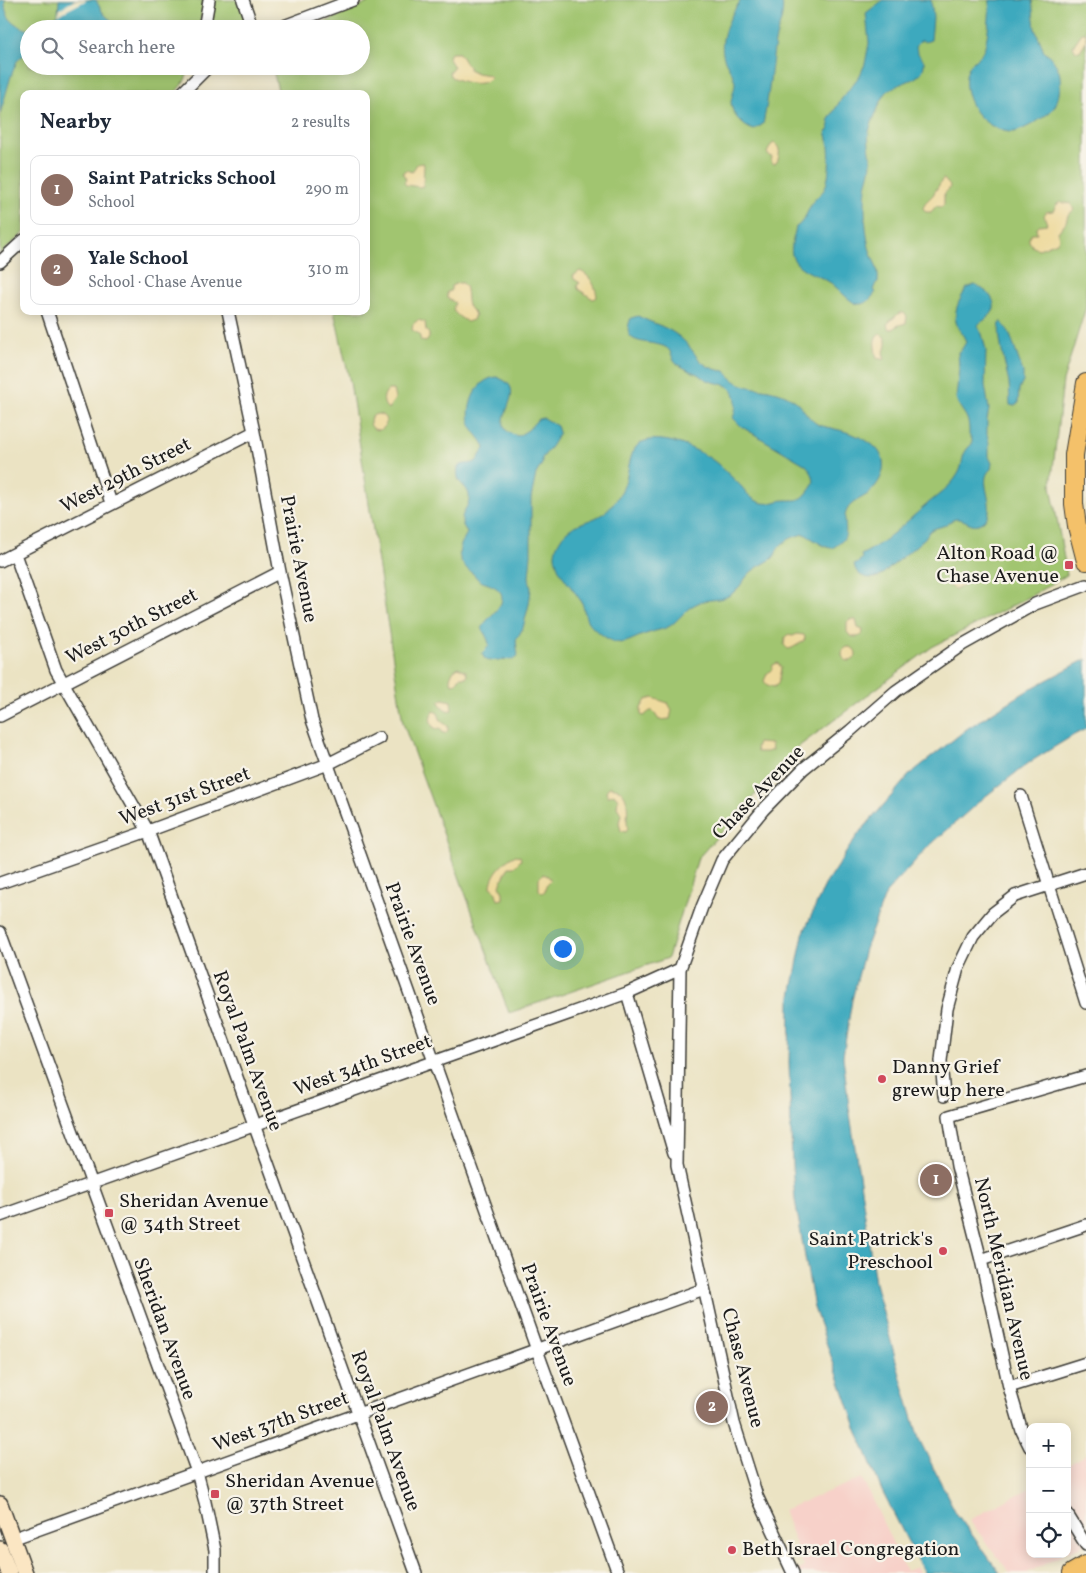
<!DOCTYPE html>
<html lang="en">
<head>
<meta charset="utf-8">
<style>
	body { margin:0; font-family:Vollkorn,serif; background:#f2f2f3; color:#1f2937 }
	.controls { position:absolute; right:15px; bottom:15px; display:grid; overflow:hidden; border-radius:10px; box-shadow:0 2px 12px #0003 }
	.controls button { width:45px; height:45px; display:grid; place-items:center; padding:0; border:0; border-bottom:1px solid #e0e1e3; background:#fff; color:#1f2937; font:25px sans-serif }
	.you { position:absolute; left:562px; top:948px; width:18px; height:18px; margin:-12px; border:4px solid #fff; border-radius:50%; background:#1a73e8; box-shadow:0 0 0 8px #1a73e833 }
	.badge { display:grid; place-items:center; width:32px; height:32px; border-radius:50%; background:#d93025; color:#fff; font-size:16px; font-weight:700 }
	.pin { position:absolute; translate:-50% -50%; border:2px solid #fff; box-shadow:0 1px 5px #0006 }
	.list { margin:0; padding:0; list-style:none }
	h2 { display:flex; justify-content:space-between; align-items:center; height:65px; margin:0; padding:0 20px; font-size:21px }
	h2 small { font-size:16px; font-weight:400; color:#747a83 }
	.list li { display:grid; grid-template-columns:32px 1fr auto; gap:15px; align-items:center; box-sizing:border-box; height:70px; margin:0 10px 10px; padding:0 10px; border:1px solid #e0e1e3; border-radius:10px }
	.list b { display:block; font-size:19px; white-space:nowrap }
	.list p { margin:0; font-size:16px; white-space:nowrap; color:#747a83 }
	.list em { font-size:16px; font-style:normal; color:#747a83 }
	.icon { flex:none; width:28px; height:28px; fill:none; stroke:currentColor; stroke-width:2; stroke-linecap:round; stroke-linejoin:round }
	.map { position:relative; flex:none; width:1086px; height:1573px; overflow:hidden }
	.search { position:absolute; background:#fff; box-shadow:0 2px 12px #0003; left:20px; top:20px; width:350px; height:55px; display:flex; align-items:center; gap:12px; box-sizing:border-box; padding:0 18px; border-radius:28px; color:#747a83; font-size:19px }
	.panel { position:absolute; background:#fff; box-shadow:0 2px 12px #0003; left:20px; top:90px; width:350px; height:225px; border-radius:10px }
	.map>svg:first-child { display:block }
	.built { fill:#f7d1c9 }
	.green { fill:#a1c570; stroke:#5e7046 }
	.sand { fill:#eeda9e; stroke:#857b5d }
	.water { fill:#3ea9be; stroke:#2d626d }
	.pier { fill:#ebe3c3 }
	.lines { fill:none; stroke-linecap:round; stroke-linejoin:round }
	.minor-casing { stroke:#3b3a35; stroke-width:14 }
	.secondary-casing { stroke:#3b3a35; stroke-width:18 }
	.primary-casing { stroke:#3b3a35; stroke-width:20 }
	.trunk-casing { stroke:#3b3a35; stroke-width:20 }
	.minor { stroke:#fff; stroke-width:11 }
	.secondary { stroke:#fbe6c3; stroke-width:15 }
	.primary { stroke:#f4c16a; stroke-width:18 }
	.trunk { stroke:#f4c16a; stroke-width:18 }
	.poi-dot { fill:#d1495b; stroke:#f7f3e8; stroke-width:2 }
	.labels { text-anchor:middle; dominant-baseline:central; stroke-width:4.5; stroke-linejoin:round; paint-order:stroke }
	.street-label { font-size:20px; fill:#1c1c1c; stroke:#f7f3e8 }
	.poi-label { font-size:20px; fill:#1c1c1c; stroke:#f7f3e8; text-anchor:start }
</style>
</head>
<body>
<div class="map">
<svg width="1086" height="1573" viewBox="0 0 1086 1573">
	<rect width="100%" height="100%" fill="#f7f3e8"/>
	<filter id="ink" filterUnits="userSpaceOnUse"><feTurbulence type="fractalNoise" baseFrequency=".02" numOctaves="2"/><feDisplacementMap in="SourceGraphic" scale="10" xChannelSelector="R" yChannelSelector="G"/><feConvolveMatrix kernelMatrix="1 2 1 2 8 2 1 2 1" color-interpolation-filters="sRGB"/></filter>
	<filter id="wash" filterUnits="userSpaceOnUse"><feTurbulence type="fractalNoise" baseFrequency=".0096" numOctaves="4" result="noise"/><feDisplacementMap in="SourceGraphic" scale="20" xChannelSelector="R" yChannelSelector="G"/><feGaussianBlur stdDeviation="1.12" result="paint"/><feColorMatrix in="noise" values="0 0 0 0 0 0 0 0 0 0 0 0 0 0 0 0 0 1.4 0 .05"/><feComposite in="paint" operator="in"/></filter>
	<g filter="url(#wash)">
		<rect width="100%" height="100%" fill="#ebe3c3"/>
		<!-- built -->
		<path class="built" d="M 1086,1454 L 1086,1544 L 1067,1553 L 1067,1466 Z
			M 862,1478 L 906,1571 L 916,1567 L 920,1573 L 794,1573 L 804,1567 L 783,1510 Z
			M 1030,1488 L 1030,1554 L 1065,1554 L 1027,1573 L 1010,1573 L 969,1520 Z"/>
		<!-- green -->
		<path class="green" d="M 0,0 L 204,0 L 199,29 L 29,29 L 29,66 L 191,66 L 184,82 L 174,94 L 24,94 L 24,233 L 0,254 Z
			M 213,0 L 240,0 L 248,21 L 245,29 L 210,29 Z
			M 374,0 L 1086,0 L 1086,307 L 1063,381 L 1051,486 L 1067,575 L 1029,597 L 932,647 L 798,747 L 698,858 L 668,958 L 509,1013 L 403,723 L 350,382 L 334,311 L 366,311 L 366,94 L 279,94 L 272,66 L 361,66 L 361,29 L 310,29 Z"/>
		<!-- sand -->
		<path class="sand" d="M 1082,33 L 1086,33 L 1086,41 L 1080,51 L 1076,51 L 1073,46 Z
			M 452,53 L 459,53 L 466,64 L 469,66 L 469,69 L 477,73 L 489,75 L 491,78 C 480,88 463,82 451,77 L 449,73 L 454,67 L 449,59 L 450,54 Z
			M 774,143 C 781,147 780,155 777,162 L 774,164 L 771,162 L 772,157 L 769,156 L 767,153 L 771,145 Z
			M 423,163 L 424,165 L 423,186 L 420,187 L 406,185 L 404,183 L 406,179 L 403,174 L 403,172 L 406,170 L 412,172 L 417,164 Z
			M 944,179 L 950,186 L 949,189 L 944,194 L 944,205 L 941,207 L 936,206 L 931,212 L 926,212 L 923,208 L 925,203 L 933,195 L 942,180 Z
			M 1060,202 L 1071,204 L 1074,210 L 1068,215 L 1066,222 L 1058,232 L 1059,238 L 1057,242 L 1039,249 L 1033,247 L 1029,241 L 1029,238 L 1032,233 L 1037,233 L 1036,228 L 1039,225 L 1047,224 L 1044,215 C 1047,209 1050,213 1055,210 L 1056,205 Z
			M 580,271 C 590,275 596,286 597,297 L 596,298 L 593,299 L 578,289 L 577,285 L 580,283 L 574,279 L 573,276 Z
			M 458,283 L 462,283 L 465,286 C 469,299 463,303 475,314 L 473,320 L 467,322 C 459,316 450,313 455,303 L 447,298 L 447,292 L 451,291 L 451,286 Z
			M 899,313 L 904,313 L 907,316 L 906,323 L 896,326 L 894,329 L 890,329 L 888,328 L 887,324 Z
			M 418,320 L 425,322 L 426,330 L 429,334 L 429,338 L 426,342 L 421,341 L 419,334 L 412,330 L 413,324 Z
			M 881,334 C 889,339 886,347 883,354 L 885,359 L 884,360 L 877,358 C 876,355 874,343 875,340 L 878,335 Z
			M 388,390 L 393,390 L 395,399 L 388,409 C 382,404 382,395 388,390 Z
			M370 422a8 8 0 1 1 16 0a8 8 0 1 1-16 0Z
			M 962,574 L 964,574 L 966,577 C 966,585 961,589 954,589 L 946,584 L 946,580 Z
			M 852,619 L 856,620 L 858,628 L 863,630 L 862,635 C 857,638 851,638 847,632 L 847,622 Z
			M 797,634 L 804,635 L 805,637 L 804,641 L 792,648 L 788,649 L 784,645 L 785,637 L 787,635 L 793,636 Z
			M842 654a7 7 0 1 1 14 0a7 7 0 1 1-14 0Z
			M 777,663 L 779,664 L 781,668 L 778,684 L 774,687 L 767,685 L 764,681 L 767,674 L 772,669 L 773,665 Z
			M 458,667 L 466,671 L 467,675 L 467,677 L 460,677 L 456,683 L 452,684 L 450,678 L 453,671 Z
			M 653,698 L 668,703 L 672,710 L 670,719 L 659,720 L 653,711 L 650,711 L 644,716 L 641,715 L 641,708 L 646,700 Z
			M 443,699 L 451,701 L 452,710 C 446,712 442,707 439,702 Z
			M 434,711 L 438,713 L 441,721 L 448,726 L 448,730 L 446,733 L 443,733 L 440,728 L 437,729 L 433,727 C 430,722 429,715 434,711 Z
			M 758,743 L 771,744 L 772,750 L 767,752 L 757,752 L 756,747 Z
			M 609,787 C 629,788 628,806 627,821 C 627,826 629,828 626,832 L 621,831 L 619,823 L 621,814 L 617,807 L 618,799 L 614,794 L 609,796 L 608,796 L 606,791 Z
			M 516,855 L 520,856 L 521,860 L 514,867 L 509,867 L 507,870 L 500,885 L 503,893 L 503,899 L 498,900 L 495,890 L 491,887 C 491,874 505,860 516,855 Z
			M 543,874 L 548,876 L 551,880 L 546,885 L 545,891 L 542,893 L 539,890 L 539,878 Z"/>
		<!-- water -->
		<path class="water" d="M 0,0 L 5,0 C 4,17 13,25 29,30 L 29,50 L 17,61 L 11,76 L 0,114 Z
			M 59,0 L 96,0 C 99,6 102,13 107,17 C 112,21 116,24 119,29 L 34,29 L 58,15 Z
			M 741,0 L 782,0 C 785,16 778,27 775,42 C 771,69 769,97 763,124 L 754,130 C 743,127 731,114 731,102 C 732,95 735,89 735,83 C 734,73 727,67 724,58 C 718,38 730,16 741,0 Z
			M 883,0 L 931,0 L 933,18 L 931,40 L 925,42 L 922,40 C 911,46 918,54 924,61 C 926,83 897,80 886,93 C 881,99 873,120 870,128 C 866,140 871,150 871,162 C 871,171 867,179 866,188 C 864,206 865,225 868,242 C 870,258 880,266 878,282 L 876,283 L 873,290 L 876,292 C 871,298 867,305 858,304 C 850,303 838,288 831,283 C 819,275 799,271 793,258 C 789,248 794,237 796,227 C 803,223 807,213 811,205 C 814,199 820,195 824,190 C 831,177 831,145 826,131 L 829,130 L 830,123 L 828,121 L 840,101 L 860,75 L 865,64 L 869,43 L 866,13 Z
			M 990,0 L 1032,0 L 1035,29 L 1043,48 L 1043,50 L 1046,54 L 1047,53 C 1053,60 1059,67 1060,76 C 1061,85 1059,98 1055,106 C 1050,115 1023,131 1013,132 C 1002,133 986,124 979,116 C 967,103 960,77 971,64 C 977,58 983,54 985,46 C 989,31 989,15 990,0 Z
			M 974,285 C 987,289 1004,305 987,318 C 984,321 981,321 978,325 L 979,329 L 982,334 L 986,350 L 985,385 L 989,409 L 987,420 L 987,434 L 989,443 L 989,457 L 992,463 L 991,469 C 975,481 1001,509 982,522 C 972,529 967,519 957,519 C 951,519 948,524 943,526 C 934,529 930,528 925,538 L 879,577 C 868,580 856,577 854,564 L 857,564 L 862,558 L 861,555 C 883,544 905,523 925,506 C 936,496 950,488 958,474 C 965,462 959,455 972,444 L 972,439 L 969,435 C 970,413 961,414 956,398 L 959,368 L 958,352 L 962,349 L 966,342 C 964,336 961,332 958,327 C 951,314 960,298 967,288 Z
			M 638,316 C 651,323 665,326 677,335 C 698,350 695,368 725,371 C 741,393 761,385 783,394 C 788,396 795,400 799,404 C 805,411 809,419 817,424 C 823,427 829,427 835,429 C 849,432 866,438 876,448 C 890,463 882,482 868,494 C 861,499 851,502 847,510 C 841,521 851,533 841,542 C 838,544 834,548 831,548 C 824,548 811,537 804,534 C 794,536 785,540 778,548 C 776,551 776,555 773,558 C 766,563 758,566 751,572 C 744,578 741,587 734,592 C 722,603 708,597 696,604 C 685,609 679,620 670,626 C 663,630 656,630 649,633 C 628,639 622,651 601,634 C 595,630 588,624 586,618 C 584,613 584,608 582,603 C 573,587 556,574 555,554 C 555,546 562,534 570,529 C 579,522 593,521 604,513 C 614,505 621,494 625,483 C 629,471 629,448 642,442 C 664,433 703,451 719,465 C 726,472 734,479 741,486 C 746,492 749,497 757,501 C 770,507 774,500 786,500 C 801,500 801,501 811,488 C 817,479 812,473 806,465 L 742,427 L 733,418 C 737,406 739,391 725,385 C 720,383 715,383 710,381 C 704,379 699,374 693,372 C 688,370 684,368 679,365 C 669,358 674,350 663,346 C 647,340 619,346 631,318 Z
			M 1001,321 L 1009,332 L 1023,372 L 1023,382 L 1019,389 L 1018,404 L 1014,406 L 1010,405 C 1009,398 1010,391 1009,384 C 1007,370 995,332 1001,321 Z
			M 497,377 C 501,379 507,381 510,386 C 519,401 486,429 518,436 L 528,430 L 538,419 L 543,418 L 557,426 L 559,432 C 555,442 549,450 542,458 L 542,464 L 536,474 L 531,498 L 531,555 L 529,577 L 531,589 L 529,604 L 523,628 L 516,640 L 518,656 L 514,659 L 488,661 L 484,658 L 482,653 L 489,646 C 489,639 484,634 482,627 C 486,620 500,608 501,603 C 506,588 490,585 480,581 C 477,579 475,575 472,573 C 455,560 457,550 467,533 C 466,529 462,526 462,522 C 460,513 471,505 469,495 C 466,483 455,486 458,467 C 464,462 469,465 475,462 C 479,460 480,453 485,449 C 483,438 472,433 470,422 C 466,404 477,378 497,377 Z
			M 1086,659 L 1086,729 L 1074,735 L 1030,762 L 982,799 L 927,848 L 886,893 L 865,949 L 852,1000 L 843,1056 L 849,1107 L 875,1283 L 900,1375 L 919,1439 L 956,1513 L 1000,1573 L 924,1573 L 882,1491 L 857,1430 L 814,1308 L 795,1200 L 792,1166 L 789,1062 L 790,1001 L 803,934 L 825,885 L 856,837 L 910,774 L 968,728 L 1030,689 Z"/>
		<!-- pier -->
		<path class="pier" d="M 75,0 L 96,0 L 87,0 L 83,2 L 58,15 L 59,9 Z"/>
	</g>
	<g filter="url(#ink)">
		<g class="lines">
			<defs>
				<path id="minor" d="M 243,0 L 253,29
					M 204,29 L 209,0
					M 276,29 L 353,0
					M 181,94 L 209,66
					M 0,262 L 24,240
					M 47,311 L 111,503
					M 228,311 L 254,432 L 280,572 L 312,720 L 537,1350 L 618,1573
					M 15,554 L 56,670 L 148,831 L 416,1573
					M 0,561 L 254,432
					M 0,716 L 280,572
					M 1021,796 L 1086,1003
					M 0,883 L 148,831 L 328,764 L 379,738
					M 0,932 L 197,1472 L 205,1502 L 215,1550 L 215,1573
					M 627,993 L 674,1153
					M 944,1096 L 941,1061 L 947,1009 L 958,968 L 973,937 L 993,913 L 1015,896 L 1086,873
					M 0,1216 L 627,993 L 680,969
					M 981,1260 L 1086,1225
					M 1009,1387 L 1086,1363
					M 1030,1447 L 1022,1431 L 1009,1387 L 981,1260 L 957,1166 L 949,1116 L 1086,1076
					M 1067,1514 L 1086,1545
					M 12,1539 L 704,1289
					M 793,1573 L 757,1496 L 734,1423 L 677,1165 L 680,969 L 702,907 L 722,860 L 763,810 L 803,769 L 850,731 L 896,691 L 962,645 L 1035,604 L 1086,585"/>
				<path id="secondary" d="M 0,1504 L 25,1573
					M 0,1549 L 9,1573"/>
				<path id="primary" d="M 1072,1573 L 1086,1565"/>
				<path id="trunk" d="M 1086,383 L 1074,455 L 1074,504 L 1077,526 L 1086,561"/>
			</defs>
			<!-- minor casing -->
			<use href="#minor" class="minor-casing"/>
			<!-- secondary casing -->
			<use href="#secondary" class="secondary-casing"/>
			<!-- primary casing -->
			<use href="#primary" class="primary-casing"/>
			<!-- trunk casing -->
			<use href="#trunk" class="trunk-casing"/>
			<!-- minor -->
			<use href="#minor" class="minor"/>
			<!-- secondary -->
			<use href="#secondary" class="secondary"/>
			<!-- primary -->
			<use href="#primary" class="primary"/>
			<!-- trunk -->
			<use href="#trunk" class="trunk"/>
		</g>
	</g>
	<!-- markers -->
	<g class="poi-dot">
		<rect x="1064" y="560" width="10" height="10" rx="2.5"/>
		<circle cx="882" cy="1079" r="5"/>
		<rect x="104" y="1208" width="10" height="10" rx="2.5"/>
		<circle cx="943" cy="1251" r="5"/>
		<rect x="210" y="1489" width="10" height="10" rx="2.5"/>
		<circle cx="732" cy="1550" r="5"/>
	</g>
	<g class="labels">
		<!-- street labels -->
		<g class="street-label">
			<text transform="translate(126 476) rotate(-27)">West 29th Street</text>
			<text transform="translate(298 559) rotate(79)">Prairie Avenue</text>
			<text transform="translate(132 627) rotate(-27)">West 30th Street</text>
			<text transform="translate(759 793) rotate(-46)">Chase Avenue</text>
			<text transform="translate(185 797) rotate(-20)">West 31st Street</text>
			<text transform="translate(412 944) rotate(70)">Prairie Avenue</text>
			<text transform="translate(247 1051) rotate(70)">Royal Palm Avenue</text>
			<text transform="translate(363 1066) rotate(-20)">West 34th Street</text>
			<text transform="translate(1003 1279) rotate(77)">North Meridian Avenue</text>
			<text transform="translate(548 1325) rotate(70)">Prairie Avenue</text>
			<text transform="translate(164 1329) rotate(70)">Sheridan Avenue</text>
			<text transform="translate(742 1368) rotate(76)">Chase Avenue</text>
			<text transform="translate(281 1422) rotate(-20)">West 37th Street</text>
			<text transform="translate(385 1431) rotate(70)">Royal Palm Avenue</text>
		</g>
		<!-- poi labels -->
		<g class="poi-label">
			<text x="1059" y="554" text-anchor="end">Alton Road @<tspan x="1059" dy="23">Chase Avenue</tspan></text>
			<text x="892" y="1068">Danny Grief<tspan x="892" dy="23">grew up here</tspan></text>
			<text x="119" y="1202">Sheridan Avenue<tspan x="119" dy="23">@ 34th Street</tspan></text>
			<text x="933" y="1240" text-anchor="end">Saint Patrick's<tspan x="933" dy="23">Preschool</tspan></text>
			<text x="225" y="1482">Sheridan Avenue<tspan x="225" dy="23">@ 37th Street</tspan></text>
			<text x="742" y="1550">Beth Israel Congregation</text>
		</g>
	</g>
</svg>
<div class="controls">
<button>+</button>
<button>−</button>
<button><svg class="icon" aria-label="locate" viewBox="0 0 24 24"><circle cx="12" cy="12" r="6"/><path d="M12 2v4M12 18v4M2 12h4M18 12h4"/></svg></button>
</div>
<div class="you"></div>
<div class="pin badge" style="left:936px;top:1180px;background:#8d6e63">1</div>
<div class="pin badge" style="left:712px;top:1407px;background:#8d6e63">2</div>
<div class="search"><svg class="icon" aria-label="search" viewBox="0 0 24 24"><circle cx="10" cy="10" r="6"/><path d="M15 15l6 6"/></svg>Search here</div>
<section class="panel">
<h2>Nearby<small>2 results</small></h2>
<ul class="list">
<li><span class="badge" style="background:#8d6e63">1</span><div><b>Saint Patricks School</b><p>School</p></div><em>290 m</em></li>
<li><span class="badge" style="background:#8d6e63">2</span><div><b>Yale School</b><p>School · Chase Avenue</p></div><em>310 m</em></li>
</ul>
</section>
</div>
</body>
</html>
